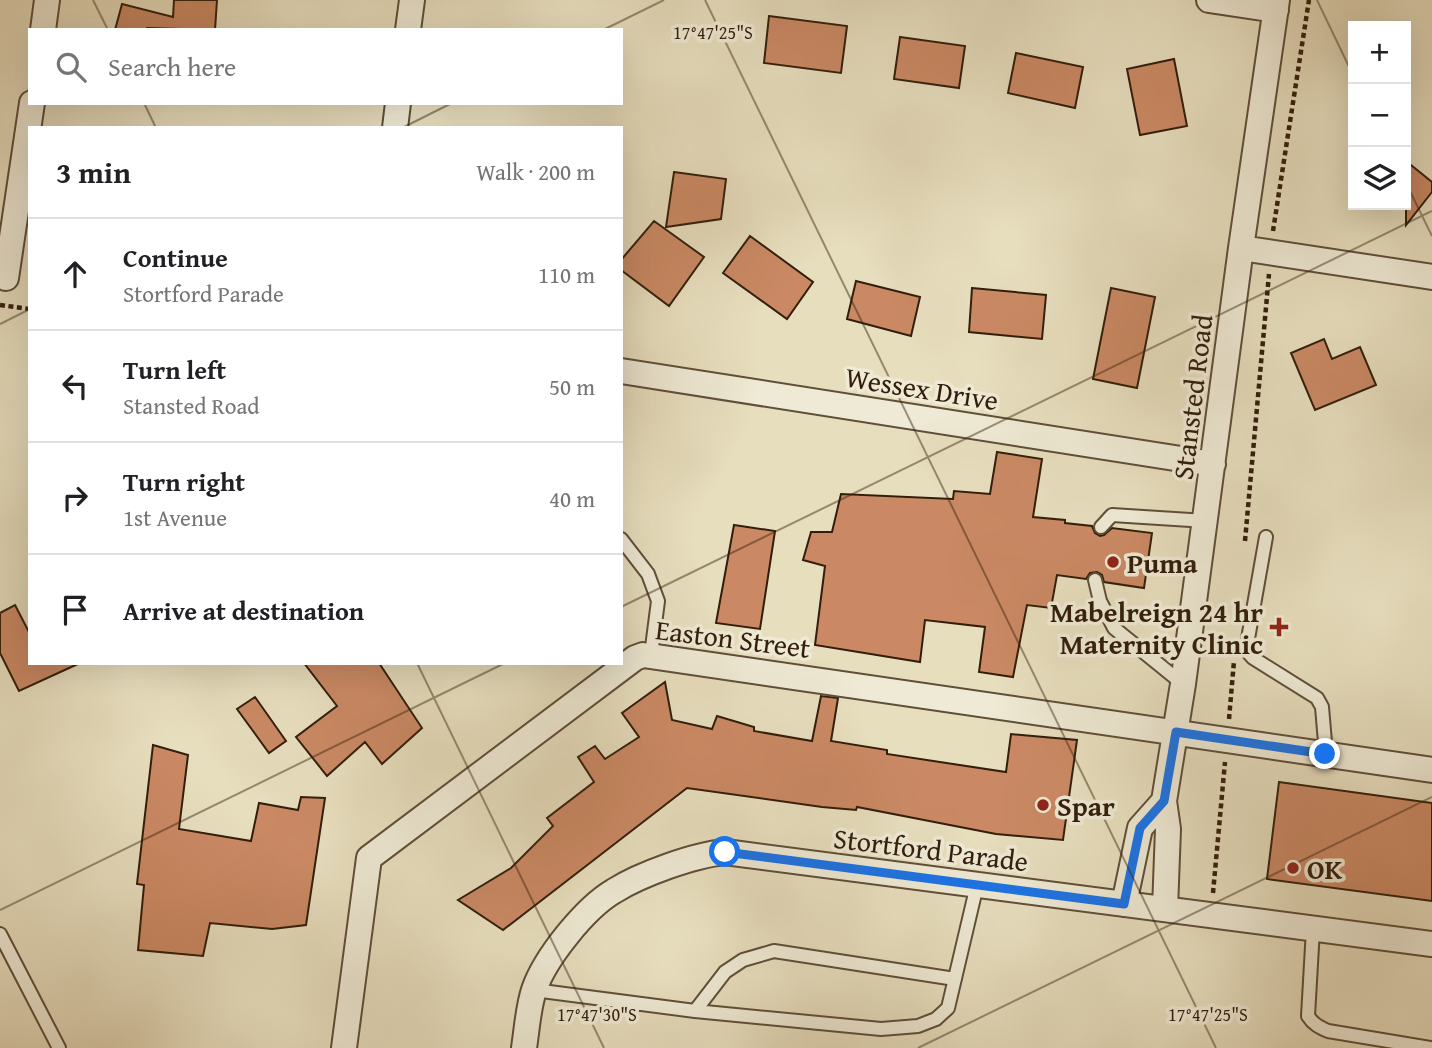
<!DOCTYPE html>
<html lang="en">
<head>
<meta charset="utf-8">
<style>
	body { margin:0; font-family:"Gentium Book Plus",serif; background:#f2f2f2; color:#202124 }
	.controls { position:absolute; right:21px; top:21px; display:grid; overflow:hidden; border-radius:0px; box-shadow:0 7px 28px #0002 }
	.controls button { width:63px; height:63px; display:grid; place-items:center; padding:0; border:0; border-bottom:2px solid #e0e0e0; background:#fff; color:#202124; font:35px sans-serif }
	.stop { position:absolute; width:21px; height:21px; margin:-16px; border:5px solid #1a73e8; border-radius:50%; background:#fff }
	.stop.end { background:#1a73e8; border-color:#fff; box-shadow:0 2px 7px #0008 }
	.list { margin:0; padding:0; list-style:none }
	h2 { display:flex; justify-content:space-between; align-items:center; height:91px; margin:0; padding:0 28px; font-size:30px }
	h2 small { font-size:23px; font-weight:400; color:#757577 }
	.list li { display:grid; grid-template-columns:46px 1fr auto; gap:21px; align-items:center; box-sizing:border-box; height:112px; padding:0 28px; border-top:2px solid #e0e0e0 }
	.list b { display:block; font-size:26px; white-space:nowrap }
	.list p { margin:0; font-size:23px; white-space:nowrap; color:#757577 }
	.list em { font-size:23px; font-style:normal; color:#757577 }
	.icon { flex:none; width:38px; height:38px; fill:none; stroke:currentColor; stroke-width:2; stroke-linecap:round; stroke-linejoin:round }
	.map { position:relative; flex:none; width:1432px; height:1048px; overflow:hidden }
	.search { position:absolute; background:#fff; box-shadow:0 7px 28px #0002; left:28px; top:28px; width:595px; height:77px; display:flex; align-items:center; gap:18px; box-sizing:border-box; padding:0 24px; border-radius:0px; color:#757577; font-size:26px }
	.panel { position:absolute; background:#fff; box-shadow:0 7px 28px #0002; left:28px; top:126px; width:595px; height:539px; border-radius:0px }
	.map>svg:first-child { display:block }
	.building { fill:#ca8964; stroke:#321e0b; stroke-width:2 }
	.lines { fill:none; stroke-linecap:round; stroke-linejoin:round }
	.service-casing { stroke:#5f4e38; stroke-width:16 }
	.minor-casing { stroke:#5f4e38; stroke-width:28 }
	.path { stroke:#321e0b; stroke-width:4.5; stroke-dasharray:5 3.5; stroke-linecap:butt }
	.service { stroke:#efead5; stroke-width:12 }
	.minor { stroke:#efead5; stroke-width:24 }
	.route { stroke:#1a73e8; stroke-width:9 }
	.ticks { fill:none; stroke:#321e0b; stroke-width:2; stroke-opacity:0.45 }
	.poi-dot { fill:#8f2418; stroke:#efead5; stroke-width:2.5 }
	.labels { text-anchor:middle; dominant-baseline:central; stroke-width:7; stroke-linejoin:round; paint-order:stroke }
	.street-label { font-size:28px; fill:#321e0b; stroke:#efead5 }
	.poi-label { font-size:28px; font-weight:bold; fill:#321e0b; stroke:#efead5; text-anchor:start }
	.ticks-label { font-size:18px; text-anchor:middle; fill:#321e0b; stroke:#efead5; stroke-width:7; stroke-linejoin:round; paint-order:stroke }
</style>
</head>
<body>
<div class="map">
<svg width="1432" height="1048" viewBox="0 0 1432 1048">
	<rect width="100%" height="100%" fill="#e7debe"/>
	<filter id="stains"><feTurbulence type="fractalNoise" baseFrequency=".00286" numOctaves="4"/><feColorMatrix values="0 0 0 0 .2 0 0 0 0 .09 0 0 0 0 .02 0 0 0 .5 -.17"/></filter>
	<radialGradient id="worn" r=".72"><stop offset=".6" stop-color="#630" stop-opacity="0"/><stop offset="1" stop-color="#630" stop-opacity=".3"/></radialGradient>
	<!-- building -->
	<path class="building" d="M 174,0 L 217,0 L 215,30 L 147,28 L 146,30 L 115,30 L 122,4 L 173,17 Z
		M 769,16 L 847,26 L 841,73 L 764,63 Z
		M 900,37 L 965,46 L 959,88 L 894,79 Z
		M 1016,53 L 1083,67 L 1075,108 L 1008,93 Z
		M 1174,59 L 1187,126 L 1140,135 L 1127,69 Z
		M 1406,161 L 1432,182 L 1432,192 L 1406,225 Z
		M 674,172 L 726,179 L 721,219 L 666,227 Z
		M 654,221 L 704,257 L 669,306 L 621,270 L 621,260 Z
		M 750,236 L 813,282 L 787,319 L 723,273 Z
		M 856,281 L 920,297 L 911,336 L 847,319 Z
		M 972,288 L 1046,295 L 1042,339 L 969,332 Z
		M 1111,288 L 1155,297 L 1137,388 L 1093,379 Z
		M 1324,339 L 1332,359 L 1360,347 L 1376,385 L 1315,410 L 1291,353 Z
		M 997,452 L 1042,459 L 1033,517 L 1065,520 L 1065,523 L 1092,526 L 1095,533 L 1100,536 L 1104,535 L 1112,528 L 1152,533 L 1144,588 L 1104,582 L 1102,575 L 1097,572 L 1090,573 L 1086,579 L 1057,575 L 1051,608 L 1027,605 L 1013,677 L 979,672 L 985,627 L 925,620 L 920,662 L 815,645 L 825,566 L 803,560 L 811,532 L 832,532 L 841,494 L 953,499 L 954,491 L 990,494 Z
		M 734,525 L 775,531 L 760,629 L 716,623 Z
		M 15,605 L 30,634 L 30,663 L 80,663 L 19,691 L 0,653 L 0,613 Z
		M 304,663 L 379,663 L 422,728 L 382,764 L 365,742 L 327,776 L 296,737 L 337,706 Z
		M 665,682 L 672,720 L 712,729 L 717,716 L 754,727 L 754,731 L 812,741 L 821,696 L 838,698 L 831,741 L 887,750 L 887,754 L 1006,772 L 1011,734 L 1077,740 L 1063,840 L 996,834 L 857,807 L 856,810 L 822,807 L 687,788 L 503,930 L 458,900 L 511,868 L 553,826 L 547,818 L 594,782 L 578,757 L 595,746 L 605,759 L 639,737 L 622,713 Z
		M 255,697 L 286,741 L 269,753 L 237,709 Z
		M 153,745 L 188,755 L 179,829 L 251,841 L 259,803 L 298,810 L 301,797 L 325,798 L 306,925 L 272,929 L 210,923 L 203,956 L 138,950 L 144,885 L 137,884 Z
		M 1279,782 L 1432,803 L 1432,901 L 1267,879 Z"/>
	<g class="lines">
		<defs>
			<path id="service" d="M 1101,527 L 1112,515 L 1206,521
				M 1266,537 L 1246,650 L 1253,658 L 1317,698 L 1322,707 L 1326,754
				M 621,539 L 648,574 L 658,601 L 651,655
				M 1095,580 L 1100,601 L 1114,628 L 1183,684
				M 1313,929 L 1308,1016 C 1313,1024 1319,1027 1328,1031 L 1430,1048
				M 0,934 L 59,1048
				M 534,990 L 695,1011 L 881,1029 L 918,1026 L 936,1019 L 948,1008 L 977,885
				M 695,1011 L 725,972 L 743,960 L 774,951 L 955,979"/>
			<path id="minor" d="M 1209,0 L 1276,10
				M 43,30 L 47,0
				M 408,30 L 412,0
				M 395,128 L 398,103
				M 1241,248 L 1432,277
				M 6,278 L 32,103
				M 621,371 L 1213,464
				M 1124,904 L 1140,828 L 1164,801
				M 1165,909 L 1168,829 L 1164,801 L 1183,684 L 1241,248 L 1277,0
				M 344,1048 L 369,858 L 635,658 L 643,655 L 1432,770
				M 524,1048 C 527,1029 528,1008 534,990 C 545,958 585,908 614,891 C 641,874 694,855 725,852 L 1432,944"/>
		</defs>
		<!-- service casing -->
		<use href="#service" class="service-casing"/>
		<!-- minor casing -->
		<use href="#minor" class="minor-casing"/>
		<!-- path -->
		<path class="path" d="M 1273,231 L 1309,0
			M 0,305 L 30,309
			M 1245,541 L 1269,274
			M 1229,719 L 1234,661
			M 1213,893 L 1225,762"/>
		<!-- service -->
		<use href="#service" class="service"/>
		<!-- minor -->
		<use href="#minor" class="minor"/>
	</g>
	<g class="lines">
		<!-- route -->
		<path class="route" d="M 725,852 L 1124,904 L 1140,828 L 1164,801 L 1176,732 L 1325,754"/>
	</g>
	<!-- ticks -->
	<path class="ticks" d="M 93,0 L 108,30M 705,0 L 1216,1048M 1317,0 L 1353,75M 603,30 L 664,0M 144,103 L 156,128M 402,128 L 452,103M 1406,183 L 1432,236M 0,324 L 30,309M 621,607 L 1432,211M 417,663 L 604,1048M 0,910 L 505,663M 918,1048 L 1432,797"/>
	<!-- markers -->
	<g class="poi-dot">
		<circle cx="1113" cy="562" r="7"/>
		<path d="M1275.5 616.5h7v7h7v7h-7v7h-7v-7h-7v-7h7z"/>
		<circle cx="1043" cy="805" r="7"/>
		<circle cx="1293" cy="868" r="7"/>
	</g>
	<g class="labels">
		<!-- street labels -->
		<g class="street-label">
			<text transform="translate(922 388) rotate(9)">Wessex Drive</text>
			<text transform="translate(1192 397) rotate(-83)">Stansted Road</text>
			<text transform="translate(733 638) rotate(7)">Easton Street</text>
			<text transform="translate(931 849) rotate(7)">Stortford Parade</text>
		</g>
		<!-- poi labels -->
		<g class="poi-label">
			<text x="1127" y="562">Puma</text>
			<text x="1263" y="611" text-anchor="end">Mabelreign 24 hr<tspan x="1263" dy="32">Maternity Clinic</tspan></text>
			<text x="1057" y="805">Spar</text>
			<text x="1307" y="868">OK</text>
		</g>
	</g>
	<g class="ticks-label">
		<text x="713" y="39">17°47'25"S</text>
		<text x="597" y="1021">17°47'30"S</text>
		<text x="1208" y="1021">17°47'25"S</text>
	</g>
	<rect width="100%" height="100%" filter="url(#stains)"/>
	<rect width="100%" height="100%" fill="url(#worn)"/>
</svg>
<div class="controls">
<button>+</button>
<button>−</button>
<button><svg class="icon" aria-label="layers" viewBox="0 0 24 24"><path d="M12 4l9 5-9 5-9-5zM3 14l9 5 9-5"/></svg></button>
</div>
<div class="stop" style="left:725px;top:852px"></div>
<div class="stop end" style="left:1325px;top:754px"></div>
<div class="search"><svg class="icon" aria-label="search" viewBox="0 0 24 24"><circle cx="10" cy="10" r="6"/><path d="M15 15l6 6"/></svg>Search here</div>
<section class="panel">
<h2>3 min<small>Walk · 200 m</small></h2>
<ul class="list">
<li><svg class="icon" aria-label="ahead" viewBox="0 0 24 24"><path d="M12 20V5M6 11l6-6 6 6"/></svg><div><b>Continue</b><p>Stortford Parade</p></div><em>110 m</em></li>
<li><svg class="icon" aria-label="left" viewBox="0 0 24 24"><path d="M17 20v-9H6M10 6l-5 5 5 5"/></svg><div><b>Turn left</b><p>Stansted Road</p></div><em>50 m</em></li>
<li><svg class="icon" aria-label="right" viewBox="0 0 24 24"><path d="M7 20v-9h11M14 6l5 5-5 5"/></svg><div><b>Turn right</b><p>1st Avenue</p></div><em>40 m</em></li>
<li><svg class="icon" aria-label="arrive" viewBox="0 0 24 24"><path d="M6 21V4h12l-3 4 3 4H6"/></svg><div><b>Arrive at destination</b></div></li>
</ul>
</section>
</div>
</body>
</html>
